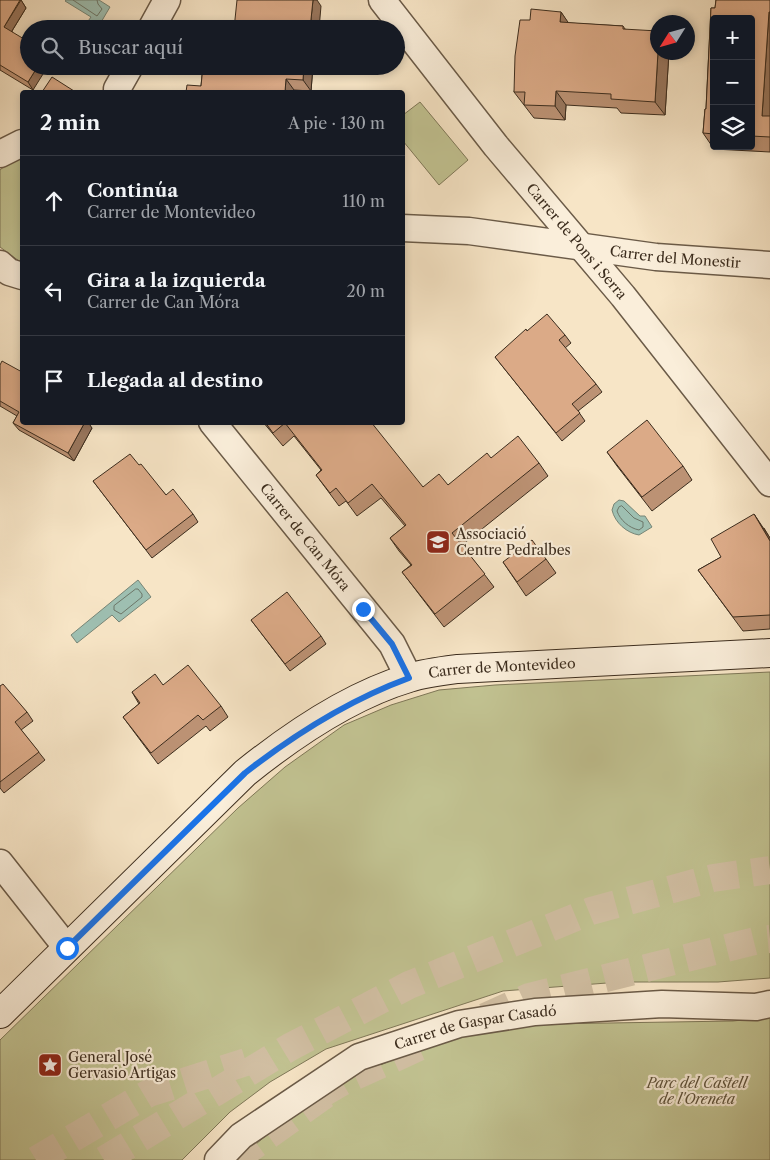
<!DOCTYPE html>
<html lang="es">
<head>
<meta charset="utf-8">
<style>
	body { margin:0; font-family:"Libre Caslon Text",serif; background:#20242c; color:#f1f3f6 }
	.controls { position:absolute; right:15px; top:15px; display:grid; overflow:hidden; border-radius:5px; box-shadow:0 2px 8px #0003 }
	.controls button { width:45px; height:45px; display:grid; place-items:center; padding:0; border:0; border-bottom:1px solid #363941; background:#171b24; color:#f1f3f6; font:25px sans-serif }
	.compass { position:absolute; left:650px; top:15px; width:45px; height:45px; border-radius:50%; background:#171b24; box-shadow:0 2px 8px #0003; rotate:233deg }
	.stop { position:absolute; width:15px; height:15px; margin:-11px; border:4px solid #1a73e8; border-radius:50%; background:#fff }
	.stop.end { background:#1a73e8; border-color:#fff; box-shadow:0 1px 5px #0008 }
	.list { margin:0; padding:0; list-style:none }
	h2 { display:flex; justify-content:space-between; align-items:center; height:65px; margin:0; padding:0 20px; font-size:21px }
	h2 small { font-size:16px; font-weight:400; color:#9ea1a6 }
	.list li { display:grid; grid-template-columns:32px 1fr auto; gap:15px; align-items:center; box-sizing:border-box; height:90px; padding:0 20px; border-top:1px solid #363941 }
	.list b { display:block; font-size:19px; white-space:nowrap }
	.list p { margin:0; font-size:16px; white-space:nowrap; color:#9ea1a6 }
	.list em { font-size:16px; font-style:normal; color:#9ea1a6 }
	.icon { flex:none; width:28px; height:28px; fill:none; stroke:currentColor; stroke-width:2; stroke-linecap:round; stroke-linejoin:round }
	.map { position:relative; flex:none; width:770px; height:1160px; overflow:hidden }
	.search { position:absolute; background:#171b24; box-shadow:0 2px 8px #0003; left:20px; top:20px; width:385px; height:55px; display:flex; align-items:center; gap:12px; box-sizing:border-box; padding:0 18px; border-radius:28px; color:#9ea1a6; font-size:19px }
	.panel { position:absolute; background:#171b24; box-shadow:0 2px 8px #0003; left:20px; top:90px; width:385px; height:335px; border-radius:5px }
	.map>svg:first-child { display:block }
	.green { fill:#c2c392; stroke:#7f7858 }
	.water { fill:#9ebfb1; stroke:#778576 }
	.lines { fill:none; stroke-linecap:round; stroke-linejoin:round }
	.shore { stroke:#6d7668; stroke-width:1 }
	.highway-tunnel { stroke:#d2c0a4; stroke-width:28; stroke-dasharray:28 14; stroke-linecap:butt }
	.street-casing { stroke:#6b5b48; stroke-width:29 }
	.secondary-casing { stroke:#3c2d1e; stroke-width:30 }
	.street { stroke:#faeeda; stroke-width:26 }
	.secondary { stroke:#faeeda; stroke-width:28 }
	.wall { fill:#bc9274; stroke:#3c2d1e; fill-rule:evenodd }
	.shaded-wall { fill:#99775e; stroke:#3c2d1e }
	.building { fill:#dbaa87; stroke:#3c2d1e }
	.route { stroke:#1a73e8; stroke-width:6 }
	.labels { text-anchor:middle; dominant-baseline:central; stroke-width:4.5; stroke-linejoin:round; paint-order:stroke }
	.street-label { font-size:14px; fill:#3c2d1e; stroke:#faeeda }
	.poi-label { font-size:14px; fill:#3c2d1e; stroke:#faeeda; text-anchor:start }
	.park-label { font-size:14px; font-style:italic; fill:#5e523b; stroke:#faeeda }
</style>
</head>
<body>
<div class="map">
<svg width="770" height="1160" viewBox="0 0 770 1160">
	<rect width="100%" height="100%" fill="#f7e5c6"/>
	<filter id="stains"><feTurbulence type="fractalNoise" baseFrequency=".004" numOctaves="4"/><feColorMatrix values="0 0 0 0 .2 0 0 0 0 .09 0 0 0 0 .02 0 0 0 .5 -.17"/></filter>
	<radialGradient id="worn" r=".72"><stop offset=".6" stop-color="#630" stop-opacity="0"/><stop offset="1" stop-color="#630" stop-opacity=".3"/></radialGradient>
	<!-- green -->
	<path class="green" d="M 420,102 L 468,160 L 439,185 L 403,141 L 403,115 Z
		M 22,156 L 22,261 L 19,261 L 0,247 L 0,170 L 13,159 Z
		M 770,672 L 770,978 L 718,982 L 620,982 L 503,991 L 326,1049 L 270,1082 L 230,1112 L 182,1160 L 0,1160 L 0,1040 L 238,808 L 285,767 L 344,725 L 391,705 L 439,690 L 495,685 Z
		M 770,1017 L 770,1160 L 237,1160 L 281,1123 L 342,1082 L 403,1055 L 477,1031 L 547,1024 L 733,1021 Z"/>
	<!-- water -->
	<path class="water" d="M 66,0 L 99,0 L 110,7 L 97,29 L 86,24 L 91,17 L 65,1 Z
		M 619,500 L 624,501 L 640,516 L 645,516 L 652,527 L 639,535 C 627,533 615,523 612,510 L 614,504 Z
		M 138,580 L 151,597 L 119,622 L 112,615 L 77,643 L 71,635 Z"/>
	<g class="lines">
		<!-- shore -->
		<path class="shore" d="M 73,0 L 97,16 L 102,9 L 98,4 L 97,0
			M 622,506 L 634,518 L 643,522 L 643,527 L 639,530 C 629,528 620,520 617,511 L 619,507 Z
			M 136,589 L 138,589 L 142,594 L 142,597 L 121,614 L 114,610 L 114,606 Z"/>
		<!-- highway-tunnel -->
		<path class="highway-tunnel" d="M 485,1017 L 529,997 L 759,940 L 770,939
			M 318,1096 L 342,1082 L 421,1046
			M 36,1160 L 149,1093 L 246,1062
			M 104,1160 L 290,1047 L 409,985 L 591,911 L 713,878 L 770,870
			M 234,1160 L 330,1091"/>
		<defs>
			<g id="street">
				<path id="s1" d="M 382,0 L 496,146 L 623,296 L 770,483"/>
				<path d="M 151,29 L 167,0"/>
				<path d="M 117,89 L 130,66"/>
				<path d="M 0,154 L 22,143"/>
				<path id="s2" d="M 402,228 L 469,231 L 656,257 L 770,265"/>
				<path d="M 0,264 L 9,272 L 22,276"/>
				<path id="s3" d="M 212,422 L 392,644 L 409,678"/>
				<path d="M 0,863 L 67,948"/>
				<path id="s4" d="M 218,1160 L 241,1136 L 359,1057 L 459,1024 L 535,1012 L 662,1004 L 756,1007 L 770,1004"/>
			</g>
			<g id="secondary">
				<path id="s5" d="M 0,1014 L 245,773 C 291,736 352,695 409,678 C 425,673 442,671 458,669 L 770,653"/>
			</g>
		</defs>
		<!-- street casing -->
		<use href="#street" class="street-casing"/>
		<!-- secondary casing -->
		<use href="#secondary" class="secondary-casing"/>
		<!-- street -->
		<use href="#street" class="street"/>
		<!-- secondary -->
		<use href="#secondary" class="secondary"/>
	</g>
	<!-- wall -->
	<path class="wall" d="M 0,0 L 21,0 L 26,8 L 12,31 L 33,90 L 0,70 Z
		M 716,0 L 770,0 L 770,152 L 714,149 L 703,133 L 705,109 L 706,109 L 711,8 L 715,8 ZM 714,19 L 751,19 L 751,146 L 714,146 Z
		M 561,12 L 568,23 L 623,26 L 625,29 L 658,52 L 669,52 L 665,115 L 621,113 L 617,108 L 566,105 L 565,120 L 534,118 L 514,92 L 530,20 Z
		M 203,66 L 313,66 L 311,91 L 294,90 L 293,92 L 186,92 L 201,86 Z
		M 527,331 L 565,335 L 571,343 L 565,348 L 596,384 L 602,392 L 578,411 L 585,421 L 562,441 L 495,357 Z
		M 0,365 L 92,428 L 74,461 L 19,430 L 13,423 L 17,416 L 0,406 Z
		M 263,422 L 329,422 L 423,487 L 448,485 L 491,458 L 539,463 L 548,476 L 462,545 L 494,587 L 444,627 L 412,585 L 402,572 L 411,565 L 399,551 L 390,538 L 405,526 L 381,498 L 357,516 L 346,501 L 339,506 L 316,475 L 321,470 L 294,436 L 283,446 Z
		M 607,452 L 683,466 L 692,480 L 652,511 L 617,466 Z
		M 139,465 L 166,495 L 193,514 L 198,522 L 152,558 L 93,481 Z
		M 764,528 L 770,538 L 770,629 L 743,631 L 698,570 L 721,557 Z
		M 546,559 L 556,573 L 526,596 L 503,562 Z
		M 251,620 L 321,636 L 326,644 L 290,671 Z
		M 163,685 L 221,706 L 228,717 L 210,731 L 206,726 L 158,764 L 123,717 L 139,704 L 132,692 Z
		M 0,686 L 27,712 L 33,721 L 21,730 L 45,760 L 4,793 L 0,788 Z"/>
	<!-- shaded-wall -->
	<path class="shaded-wall" d="M 21,0 L 26,8 L 10,34 L 4,27 Z
		M 313,0 L 317,0 L 321,6 L 319,29 L 310,29 Z
		M 561,12 L 570,25 L 560,22 Z
		M 769,12 L 770,14 L 770,127 L 762,116 Z
		M 658,52 L 669,52 L 665,115 L 655,102 Z
		M 38,66 L 48,66 L 33,90 L 28,82 Z
		M 304,66 L 313,66 L 311,91 L 303,80 Z
		M 286,79 L 294,90 L 293,92 L 285,92 Z
		M 556,91 L 566,105 L 565,120 L 555,106 Z
		M 85,422 L 88,422 L 92,428 L 74,461 L 68,453 Z
		M 754,514 L 770,538 L 770,541 Z"/>
	<!-- building -->
	<path class="building" d="M 0,0 L 20,0 L 4,27 L 29,42 L 29,66 L 38,66 L 28,82 L 0,65 Z
		M 237,0 L 313,0 L 310,29 L 234,29 Z
		M 716,0 L 770,0 L 770,12 L 769,12 L 762,116 L 770,116 L 770,137 L 751,136 L 751,19 L 714,19 L 714,134 L 703,133 L 705,109 L 706,109 L 711,8 L 715,8 Z
		M 531,9 L 561,12 L 560,22 L 623,26 L 623,29 L 658,31 L 658,52 L 655,102 L 611,99 L 611,94 L 556,91 L 555,106 L 524,105 L 525,92 L 514,92 L 515,56 L 520,20 L 530,20 Z
		M 203,66 L 304,66 L 303,80 L 286,79 L 285,92 L 186,92 L 187,85 L 201,86 Z
		M 52,77 L 74,91 L 74,92 L 42,92 Z
		M 547,314 L 565,335 L 559,340 L 596,384 L 572,404 L 580,413 L 556,433 L 495,357 L 526,329 L 527,331 Z
		M 2,361 L 22,372 L 22,422 L 85,422 L 68,453 L 13,423 L 19,412 L 0,401 L 0,365 Z
		M 647,420 L 683,466 L 642,497 L 607,452 Z
		M 265,422 L 329,422 L 330,423 L 331,422 L 371,422 L 423,487 L 439,474 L 448,485 L 487,453 L 491,458 L 518,436 L 539,463 L 452,533 L 485,574 L 435,614 L 402,572 L 412,565 L 390,538 L 406,525 L 372,484 L 348,503 L 336,488 L 330,493 L 316,475 L 322,470 L 285,423 L 273,433 Z
		M 130,454 L 139,465 L 141,464 L 166,495 L 173,489 L 193,514 L 146,550 L 93,481 Z
		M 754,514 L 770,541 L 770,615 L 733,617 L 698,570 L 721,557 L 711,539 Z
		M 532,540 L 546,559 L 517,582 L 503,562 Z
		M 287,592 L 321,636 L 285,664 L 251,620 Z
		M 188,665 L 221,706 L 203,720 L 198,715 L 151,753 L 123,717 L 140,703 L 132,692 L 155,674 L 163,685 Z
		M 3,684 L 27,712 L 15,722 L 39,752 L 0,782 L 0,686 Z"/>
	<g class="lines">
		<!-- route -->
		<path class="route" d="M 67,948 L 245,773 C 295,734 349,700 409,678 L 392,644 L 363,609"/>
	</g>
	<!-- icons -->
	<defs>
		<symbol id="school-square" viewBox="-11 -11 22 22"><rect x="-9" y="-9" width="18" height="18" rx="4" fill="#8f2418" stroke="#faeeda"/><path d="M0-5L7-2L0 1L-7-2ZM-4 1L0 2.5L4 1V4Q0 6-4 4Z" fill="#fff"/></symbol>
		<symbol id="sight-square" viewBox="-11 -11 22 22"><rect x="-9" y="-9" width="18" height="18" rx="4" fill="#8f2418" stroke="#faeeda"/><path d="M0-6L1.8-2.2L6-1.7L2.9 1.2L3.7 5.4L0 3.3L-3.7 5.4L-2.9 1.2L-6-1.7L-1.8-2.2Z" fill="#fff"/></symbol>
	</defs>
	<g fill-rule="evenodd">
		<use href="#school-square" x="424" y="528" width="28" height="28"/>
		<use href="#sight-square" x="36" y="1051" width="28" height="28"/>
	</g>
	<g class="labels">
		<!-- street labels -->
		<g class="street-label">
			<text stroke="none"><textPath href="#s1" startOffset="310">Carrer de Pons i Serra</textPath></text>
			<text stroke="none"><textPath href="#s2" startOffset="275">Carrer del Monestir</textPath></text>
			<text stroke="none"><textPath href="#s3" startOffset="148">Carrer de Can Móra</textPath></text>
			<text stroke="none"><textPath href="#s5" startOffset="628">Carrer de Montevideo</textPath></text>
			<text stroke="none"><textPath href="#s4" startOffset="296">Carrer de Gaspar Casadó</textPath></text>
		</g>
		<!-- poi labels -->
		<g class="poi-label">
			<text x="456" y="534">Associació<tspan x="456" dy="16">Centre Pedralbes</tspan></text>
			<text x="68" y="1057">General José<tspan x="68" dy="16">Gervasio Artigas</tspan></text>
		</g>
		<!-- park labels -->
		<g class="park-label">
			<text x="697" y="1083">Parc del Castell<tspan x="697" dy="16">de l'Oreneta</tspan></text>
		</g>
	</g>
	<rect width="100%" height="100%" filter="url(#stains)"/>
	<rect width="100%" height="100%" fill="url(#worn)"/>
</svg>
<div class="controls">
<button>+</button>
<button>−</button>
<button><svg class="icon" aria-label="layers" viewBox="0 0 24 24"><path d="M12 4l9 5-9 5-9-5zM3 14l9 5 9-5"/></svg></button>
</div>
<svg class="compass" viewBox="-18 -18 36 36"><path d="M0-13l5 13h-10z" fill="#e53935"/><path d="M0 13l5-13h-10z" fill="#9ea1a6"/></svg>
<div class="stop" style="left:67px;top:948px"></div>
<div class="stop end" style="left:363px;top:609px"></div>
<div class="search"><svg class="icon" aria-label="search" viewBox="0 0 24 24"><circle cx="10" cy="10" r="6"/><path d="M15 15l6 6"/></svg>Buscar aquí</div>
<section class="panel">
<h2>2 min<small>A pie · 130 m</small></h2>
<ul class="list">
<li><svg class="icon" aria-label="ahead" viewBox="0 0 24 24"><path d="M12 20V5M6 11l6-6 6 6"/></svg><div><b>Continúa</b><p>Carrer de Montevideo</p></div><em>110 m</em></li>
<li><svg class="icon" aria-label="left" viewBox="0 0 24 24"><path d="M17 20v-9H6M10 6l-5 5 5 5"/></svg><div><b>Gira a la izquierda</b><p>Carrer de Can Móra</p></div><em>20 m</em></li>
<li><svg class="icon" aria-label="arrive" viewBox="0 0 24 24"><path d="M6 21V4h12l-3 4 3 4H6"/></svg><div><b>Llegada al destino</b></div></li>
</ul>
</section>
</div>
</body>
</html>
